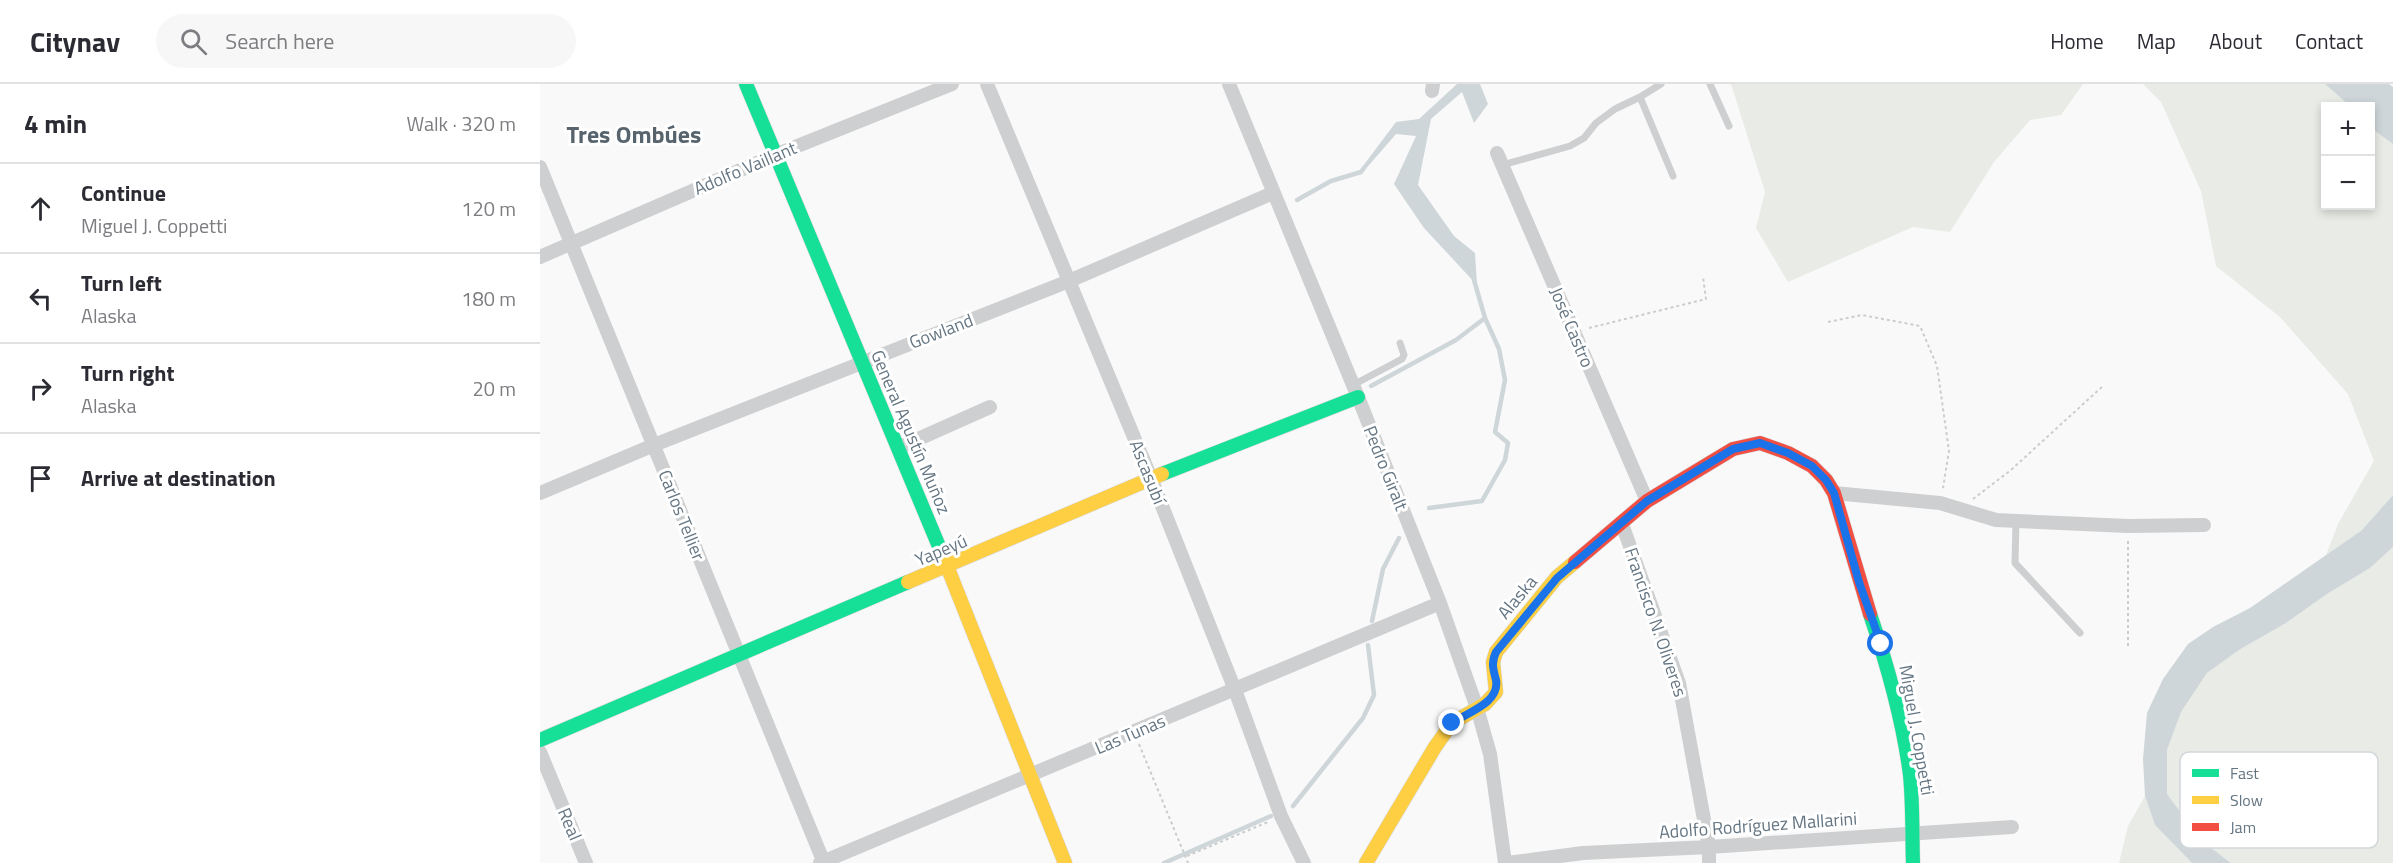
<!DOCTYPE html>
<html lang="en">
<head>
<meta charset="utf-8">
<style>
	body { margin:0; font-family:"Titillium Web",sans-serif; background:#f7f7f7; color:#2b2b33 }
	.controls { position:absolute; right:18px; top:18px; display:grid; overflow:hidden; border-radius:0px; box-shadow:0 3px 9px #0003 }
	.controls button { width:54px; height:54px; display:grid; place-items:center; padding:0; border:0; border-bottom:2px solid #e1e1e2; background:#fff; color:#2b2b33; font:30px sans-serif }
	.stop { position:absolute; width:18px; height:18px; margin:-14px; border:4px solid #1a73e8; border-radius:50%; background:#fff }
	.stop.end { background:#1a73e8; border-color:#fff; box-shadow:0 2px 6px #0008 }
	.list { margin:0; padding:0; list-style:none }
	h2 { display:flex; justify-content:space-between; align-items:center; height:78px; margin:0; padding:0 24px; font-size:26px }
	h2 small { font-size:20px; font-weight:400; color:#7c7c81 }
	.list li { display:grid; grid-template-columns:39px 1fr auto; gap:18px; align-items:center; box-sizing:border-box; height:90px; padding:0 24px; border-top:2px solid #e1e1e2 }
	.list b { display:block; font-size:22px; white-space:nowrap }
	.list p { margin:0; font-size:20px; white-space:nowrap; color:#7c7c81 }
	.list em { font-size:20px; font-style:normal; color:#7c7c81 }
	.icon { flex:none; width:33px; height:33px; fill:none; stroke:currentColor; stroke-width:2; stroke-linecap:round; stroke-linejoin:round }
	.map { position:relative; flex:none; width:1853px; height:779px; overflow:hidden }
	header { display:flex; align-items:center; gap:36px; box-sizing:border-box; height:84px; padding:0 30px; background:#fff; border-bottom:2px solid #e1e1e2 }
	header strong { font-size:28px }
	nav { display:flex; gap:33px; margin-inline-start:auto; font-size:21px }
	.search { width:420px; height:54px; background:#f7f7f7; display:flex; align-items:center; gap:15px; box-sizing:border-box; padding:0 21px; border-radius:33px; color:#7c7c81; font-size:22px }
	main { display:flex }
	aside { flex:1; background:#fff }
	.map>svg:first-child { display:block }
	.green { fill:#e8ebe6 }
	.water { fill:#ced6d9 }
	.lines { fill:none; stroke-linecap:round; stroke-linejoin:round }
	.stream { stroke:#ced6d9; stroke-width:4.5 }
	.fast-casing { stroke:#d5d6d7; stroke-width:15 }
	.slow-casing { stroke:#d5d6d7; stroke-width:15 }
	.jam-casing { stroke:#d5d6d7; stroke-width:15 }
	.path { stroke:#cbcccd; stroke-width:2; stroke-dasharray:3 3; stroke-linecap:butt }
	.lane { stroke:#cecfd0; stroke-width:7 }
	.street { stroke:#cecfd0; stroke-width:14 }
	.fast { stroke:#16e098; stroke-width:14 }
	.slow { stroke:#ffcf43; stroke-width:14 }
	.jam { stroke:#f24e42; stroke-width:14 }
	.route { stroke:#1a73e8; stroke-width:8 }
	.labels { text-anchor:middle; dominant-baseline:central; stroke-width:6; stroke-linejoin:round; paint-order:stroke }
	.street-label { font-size:18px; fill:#657683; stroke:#fff }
	.district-label { font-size:24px; font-weight:bold; fill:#57646e; stroke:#fff }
	.key { fill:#fff; stroke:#d1d6da; stroke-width:1.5 }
	.key-label { font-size:16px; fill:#657683 }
</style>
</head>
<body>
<header>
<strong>Citynav</strong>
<div class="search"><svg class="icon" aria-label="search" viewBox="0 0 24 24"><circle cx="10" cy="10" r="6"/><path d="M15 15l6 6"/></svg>Search here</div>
<nav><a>Home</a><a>Map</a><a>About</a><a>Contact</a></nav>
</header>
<main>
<aside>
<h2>4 min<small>Walk · 320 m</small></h2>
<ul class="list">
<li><svg class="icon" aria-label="ahead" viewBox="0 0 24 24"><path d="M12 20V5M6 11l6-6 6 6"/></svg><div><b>Continue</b><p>Miguel J. Coppetti</p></div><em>120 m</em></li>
<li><svg class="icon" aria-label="left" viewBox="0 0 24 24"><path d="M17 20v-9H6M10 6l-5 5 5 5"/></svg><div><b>Turn left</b><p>Alaska</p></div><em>180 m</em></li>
<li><svg class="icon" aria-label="right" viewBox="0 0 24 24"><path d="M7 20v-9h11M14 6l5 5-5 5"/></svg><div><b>Turn right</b><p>Alaska</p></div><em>20 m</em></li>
<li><svg class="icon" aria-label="arrive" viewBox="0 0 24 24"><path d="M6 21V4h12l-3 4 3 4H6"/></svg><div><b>Arrive at destination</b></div></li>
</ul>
</aside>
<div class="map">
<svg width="1853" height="779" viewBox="0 0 1853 779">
	<rect width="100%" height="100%" fill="#f9f9f9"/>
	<!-- green -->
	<path class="green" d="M 1191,0 L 1543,0 L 1521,31 L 1490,36 L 1454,78 L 1410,148 L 1373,143 L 1248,198 L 1216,144 L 1225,108 Z
		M 1603,0 L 1785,0 L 1810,22 L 1786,22 L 1786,122 L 1830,122 L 1831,44 L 1853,60 L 1853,411 L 1822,446 L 1786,471 L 1798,440 L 1834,377 L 1808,310 L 1740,233 L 1676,182 L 1661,107 L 1621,18 Z
		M 1853,463 L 1853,779 L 1691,779 L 1662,757 L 1627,710 L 1627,666 L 1641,628 L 1667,589 L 1699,566 L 1746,539 L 1787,510 L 1830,484 Z
		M 1605,712 L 1615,741 L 1652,779 L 1579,779 L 1588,742 Z"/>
	<!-- water -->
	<path class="water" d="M 917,0 L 940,0 L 948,20 L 934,39 L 922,8 L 891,35 L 878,101 L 914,152 L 935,169 L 937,201 L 884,144 L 854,100 L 876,52 L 856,50 L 823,88 L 820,86 L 856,38 L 879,35 Z
		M 1785,0 L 1849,0 L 1853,3 L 1853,60 L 1831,44 L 1830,22 L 1810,22 Z
		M 1853,411 L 1853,463 L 1830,484 L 1787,510 L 1746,539 L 1699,566 L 1667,589 L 1641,628 L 1627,666 L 1627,710 L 1662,757 L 1691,779 L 1652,779 L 1615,741 L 1605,712 L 1603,675 L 1607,629 L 1623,595 L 1648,560 L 1673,543 L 1710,524 L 1822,446 Z"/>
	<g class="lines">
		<!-- stream -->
		<path class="stream" d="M 757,116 L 791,97 L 821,88 L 824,84
			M 831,302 L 916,256 L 945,234
			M 889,424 L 942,417 L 965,376 L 968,359 L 955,348 L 965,296 L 959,265 L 945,234 L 934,196
			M 832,537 L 843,485 L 859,454
			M 753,722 L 823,634 L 834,611 L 828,561
			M 624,779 L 731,732"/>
		<defs>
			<path id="fast" d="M 206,0 L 403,472
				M 622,390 L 818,313
				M 1330,530 C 1348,583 1363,636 1370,691 C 1373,720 1372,750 1373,779
				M 0,656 L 368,498"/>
			<path id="slow" d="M 403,472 L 525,779
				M 368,498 L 622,390
				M 826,779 L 895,663 L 912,639 L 945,620 L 956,608 L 953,578 L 956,568 L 1017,493 L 1035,478"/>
			<path id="jam" d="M 1035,478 L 1107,417 L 1193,365 L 1220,359 L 1248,369 L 1272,382 L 1286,396 L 1294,409 L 1330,530"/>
		</defs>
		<!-- fast casing -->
		<use href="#fast" class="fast-casing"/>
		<!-- slow casing -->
		<use href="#slow" class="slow-casing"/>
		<!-- jam casing -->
		<use href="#jam" class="jam-casing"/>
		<!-- path -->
		<path class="path" d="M 1288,238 L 1322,231 L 1380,242 L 1397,282 L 1409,367 L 1403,404
			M 1049,244 L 1166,215 L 1163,193
			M 1433,415 L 1471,386 L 1564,301
			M 1588,562 L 1588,457
			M 599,660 L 648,779
			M 647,772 L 728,738"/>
		<!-- lane -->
		<path class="lane" d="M 1170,0 L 1189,42
			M 1100,13 L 1133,92
			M 962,81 L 1030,62 L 1044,54 L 1056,39 L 1075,25 L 1100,13 L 1121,0
			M 813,301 L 862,275 L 864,271 L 860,259
			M 1476,437 L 1475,479 L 1540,549"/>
		<!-- street -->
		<path class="street" d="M 447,0 L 611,394 L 695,606 L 741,732 L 764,779
			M 689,0 L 818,313 L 900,519 L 937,624 L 950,670 L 965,779
			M 892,7 L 893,0
			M 957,69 L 1107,417
			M 0,83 L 284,779
			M 0,173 L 235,71 L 412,0
			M 358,364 L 450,323
			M 0,409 L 114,361 L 529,197 L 733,109
			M 1294,409 L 1400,419 L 1456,436 L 1588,442 L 1664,441
			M 1082,440 L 1139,599 L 1169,763 L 1169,779
			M 0,668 L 46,779
			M 280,779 L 900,519
			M 967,779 L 1043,769 L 1169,763 L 1472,743"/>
		<!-- fast -->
		<use href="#fast" class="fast"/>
		<!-- slow -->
		<use href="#slow" class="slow"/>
		<!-- jam -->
		<use href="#jam" class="jam"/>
	</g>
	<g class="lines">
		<!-- route -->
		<path class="route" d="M 912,639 C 928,628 960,619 956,596 C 953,585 951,579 956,568 L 1017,494 L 1107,417 L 1193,365 L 1220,359 L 1248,369 L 1272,382 L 1286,396 L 1294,409 L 1319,498 L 1341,560"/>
	</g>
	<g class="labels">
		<!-- street labels -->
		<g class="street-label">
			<text transform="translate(205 84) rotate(-23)">Adolfo Vaillant</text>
			<text transform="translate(1032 243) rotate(67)">José Castro</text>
			<text transform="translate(401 247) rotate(-21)">Gowland</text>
			<text transform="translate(371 348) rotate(67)">General Agustín Muñoz</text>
			<text transform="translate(846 384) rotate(68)">Pedro Giralt</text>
			<text transform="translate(608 388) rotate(68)">Ascasubí</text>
			<text transform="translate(142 431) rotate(68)">Carlos Tellier</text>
			<text transform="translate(401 466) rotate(-23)">Yapeyú</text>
			<text transform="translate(977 513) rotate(-50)">Alaska</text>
			<text transform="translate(1116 538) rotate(71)">Francisco N. Oliveres</text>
			<text transform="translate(1377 646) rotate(80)">Miguel J. Coppetti</text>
			<text transform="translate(590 650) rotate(-23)">Las Tunas</text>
			<text transform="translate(30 740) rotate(67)">Real</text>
			<text transform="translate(1218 741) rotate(-4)">Adolfo Rodríguez Mallarini</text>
		</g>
		<!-- district labels -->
		<g class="district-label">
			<text x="94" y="50">Tres Ombúes</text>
		</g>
	</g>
	<!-- legend -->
	<rect x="1640" y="668" width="198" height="96" rx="9" class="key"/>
	<rect x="1652" y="685" width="27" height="8" fill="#16e098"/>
	<rect x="1652" y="712" width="27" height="8" fill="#ffcf43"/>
	<rect x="1652" y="739" width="27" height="8" fill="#f24e42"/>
	<g class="key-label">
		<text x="1690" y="695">Fast</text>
		<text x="1690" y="722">Slow</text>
		<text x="1690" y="749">Jam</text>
	</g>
</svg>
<div class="controls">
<button>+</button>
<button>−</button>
</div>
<div class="stop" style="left:1341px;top:560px"></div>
<div class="stop end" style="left:912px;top:639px"></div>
</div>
</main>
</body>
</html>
